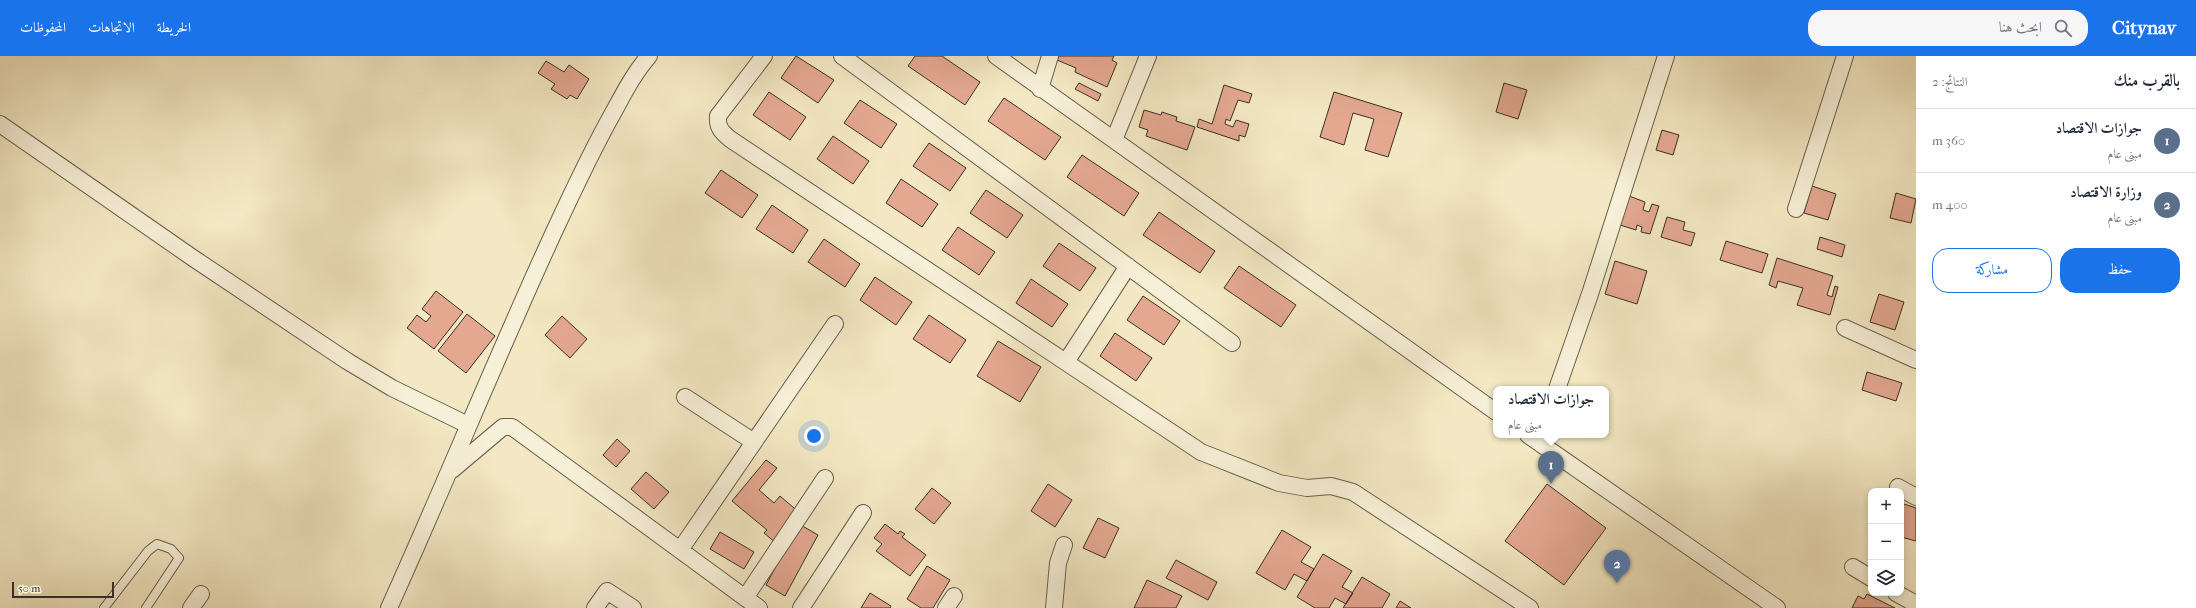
<!DOCTYPE html>
<html lang="ar">
<head>
<meta charset="utf-8">
<style>
	body { margin:0; font-family:"IM FELL French Canon",Amiri,serif; background:#f6f6f7; color:#1f2937; direction:rtl }
	.controls { position:absolute; right:12px; bottom:12px; display:grid; overflow:hidden; border-radius:8px; box-shadow:0 2px 6px #0003 }
	.controls button { width:36px; height:36px; display:grid; place-items:center; padding:0; border:0; border-bottom:1px solid #e0e1e3; background:#fff; color:#1f2937; font:20px sans-serif }
	.scale { position:absolute; left:12px; bottom:10px; width:102px; box-sizing:border-box; padding-left:4px; border:2px solid #3a3026; border-top:0; font-size:11px; line-height:14px; white-space:nowrap; color:#3a3026; -webkit-text-stroke:3px #f7f0d8; paint-order:stroke }
	.you { position:absolute; left:814px; top:380px; width:14px; height:14px; margin:-10px; border:3px solid #fff; border-radius:50%; background:#1a73e8; box-shadow:0 0 0 6px #1a73e833 }
	.badge { display:grid; place-items:center; width:26px; height:26px; border-radius:50%; background:#1a73e8; color:#fff; font-size:13px; font-weight:700 }
	.pin { position:absolute; translate:-50% -33px; filter:drop-shadow(0 1px 2px #0008) }
	.pin::after { content:''; position:absolute; top:21px; width:14px; height:12px; background:inherit; clip-path:polygon(0 0,100% 0,50% 100%) }
	.popup { position:absolute; left:1493px; top:330px; width:116px; height:52px; box-sizing:border-box; display:grid; place-content:center; border-radius:8px; background:#fff; filter:drop-shadow(0 1px 3px #0005); font-size:13px; white-space:nowrap; color:#747a83 }
	.popup b { font-size:15px; color:#1f2937 }
	.popup::after { content:''; position:absolute; left:50%; top:100%; margin-left:-8px; border:8px solid transparent; border-top-color:#fff }
	.list { margin:0; padding:0; list-style:none }
	h2 { display:flex; justify-content:space-between; align-items:center; height:52px; margin:0; padding:0 16px; font-size:17px }
	h2 small { font-size:13px; font-weight:400; color:#747a83 }
	.list li { display:grid; grid-template-columns:26px 1fr auto; gap:12px; align-items:center; box-sizing:border-box; height:64px; padding:0 16px; border-top:1px solid #e0e1e3 }
	.list b { display:block; font-size:15px; white-space:nowrap }
	.list p { margin:0; font-size:13px; white-space:nowrap; color:#747a83 }
	.list em { font-size:13px; font-style:normal; color:#747a83 }
	.actions { display:flex; gap:8px; padding:12px 16px }
	.actions a { flex:1; padding:9px 0; border:1px solid #1a73e8; border-radius:16px; text-align:center; font-size:14px; color:#1a73e8 }
	.actions .main { background:#1a73e8; color:#fff }
	.icon { flex:none; width:22px; height:22px; fill:none; stroke:currentColor; stroke-width:2; stroke-linecap:round; stroke-linejoin:round }
	.map { position:relative; flex:none; width:1916px; height:552px; overflow:hidden; direction:ltr }
	header { display:flex; align-items:center; gap:24px; box-sizing:border-box; height:56px; padding:0 20px; background:#1a73e8; color:#fff }
	header strong { font-size:19px }
	nav { display:flex; gap:22px; margin-inline-start:auto; font-size:14px }
	.search { width:280px; height:36px; background:#f6f6f7; display:flex; align-items:center; gap:10px; box-sizing:border-box; padding:0 14px; border-radius:16px; color:#747a83; font-size:15px }
	main { display:flex }
	aside { flex:1; background:#fff }
	.map>svg:first-child { display:block }
	.building { fill:#e4a891; stroke:#3a3026 }
	.lines { fill:none; stroke-linecap:round; stroke-linejoin:round }
	.service-casing { stroke:#685e4d; stroke-width:10 }
	.minor-casing { stroke:#685e4d; stroke-width:18 }
	.service { stroke:#f7f0d8; stroke-width:8 }
	.minor { stroke:#f7f0d8; stroke-width:16 }
</style>
</head>
<body>
<header>
<strong>Citynav</strong>
<div class="search"><svg class="icon" aria-label="search" viewBox="0 0 24 24"><circle cx="10" cy="10" r="6"/><path d="M15 15l6 6"/></svg>ابحث هنا</div>
<nav><a>الخريطة</a><a>الاتجاهات</a><a>المحفوظات</a></nav>
</header>
<main>
<aside>
<h2>بالقرب منك<small>النتائج: 2</small></h2>
<ul class="list">
<li><span class="badge" style="background:#5c6f8a">1</span><div><b>جوازات الاقتصاد</b><p>مبنى عام</p></div><em>360 m</em></li>
<li><span class="badge" style="background:#5c6f8a">2</span><div><b>وزارة الاقتصاد</b><p>مبنى عام</p></div><em>400 m</em></li>
</ul>
<div class="actions"><a class="main">حفظ</a><a>مشاركة</a></div>
</aside>
<div class="map">
<svg width="1916" height="552" viewBox="0 0 1916 552">
	<rect width="100%" height="100%" fill="#f3e8c3"/>
	<filter id="stains"><feTurbulence type="fractalNoise" baseFrequency=".005" numOctaves="4"/><feColorMatrix values="0 0 0 0 .2 0 0 0 0 .09 0 0 0 0 .02 0 0 0 .5 -.17"/></filter>
	<radialGradient id="worn" r=".72"><stop offset=".6" stop-color="#630" stop-opacity="0"/><stop offset="1" stop-color="#630" stop-opacity=".3"/></radialGradient>
	<!-- building -->
	<path class="building" d="M 796,0 L 834,24 L 818,47 L 781,22 Z
		M 915,0 L 942,0 L 980,26 L 965,49 L 908,10 Z
		M 1059,0 L 1114,0 L 1112,4 L 1117,7 L 1107,31 L 1075,16 L 1076,12 L 1057,4 Z
		M 546,5 L 564,16 L 569,9 L 589,23 L 577,43 L 570,39 L 567,43 L 551,33 L 555,28 L 538,17 Z
		M 1079,27 L 1101,38 L 1098,45 L 1075,33 Z
		M 1504,27 L 1527,34 L 1518,63 L 1496,56 Z
		M 1224,29 L 1252,38 L 1249,47 L 1238,44 L 1230,65 L 1226,63 L 1225,68 L 1233,71 L 1236,64 L 1249,68 L 1245,81 L 1239,79 L 1239,85 L 1197,71 L 1199,63 L 1212,68 Z
		M 769,36 L 806,61 L 790,84 L 753,59 Z
		M 1334,36 L 1402,57 L 1388,101 L 1365,94 L 1374,63 L 1353,57 L 1344,89 L 1320,81 Z
		M 1004,42 L 1061,81 L 1045,104 L 988,65 Z
		M 860,44 L 897,68 L 881,92 L 844,67 Z
		M 1144,54 L 1161,59 L 1162,56 L 1177,61 L 1176,65 L 1195,71 L 1187,94 L 1146,80 L 1148,74 L 1139,71 Z
		M 1662,74 L 1679,79 L 1673,99 L 1656,94 Z
		M 833,80 L 869,105 L 853,128 L 817,103 Z
		M 929,87 L 966,112 L 950,135 L 913,110 Z
		M 1082,99 L 1139,137 L 1124,160 L 1067,121 Z
		M 721,114 L 758,139 L 742,162 L 705,137 Z
		M 901,123 L 938,148 L 922,171 L 886,147 Z
		M 1812,130 L 1836,138 L 1828,164 L 1804,157 Z
		M 986,134 L 1023,159 L 1007,182 L 970,157 Z
		M 1896,137 L 1916,143 L 1911,167 L 1890,162 Z
		M 1629,140 L 1645,146 L 1643,154 L 1649,156 L 1652,148 L 1659,150 L 1650,178 L 1641,176 L 1642,171 L 1637,169 L 1636,174 L 1620,169 Z
		M 772,149 L 808,174 L 793,197 L 756,173 Z
		M 1159,156 L 1215,195 L 1200,217 L 1143,179 Z
		M 1667,161 L 1685,166 L 1683,174 L 1695,177 L 1691,190 L 1661,181 Z
		M 958,171 L 995,196 L 979,219 L 942,194 Z
		M 1820,181 L 1845,189 L 1842,201 L 1817,193 Z
		M 824,183 L 860,208 L 845,231 L 808,206 Z
		M 1726,185 L 1768,198 L 1762,217 L 1720,204 Z
		M 1059,187 L 1096,212 L 1080,235 L 1043,210 Z
		M 1777,202 L 1833,220 L 1827,239 L 1832,241 L 1835,230 L 1838,231 L 1830,259 L 1797,249 L 1803,232 L 1778,225 L 1776,232 L 1769,229 Z
		M 1615,205 L 1647,215 L 1637,248 L 1605,238 Z
		M 1239,210 L 1296,249 L 1281,271 L 1224,232 Z
		M 875,221 L 912,246 L 896,269 L 860,244 Z
		M 1031,223 L 1068,248 L 1052,271 L 1016,247 Z
		M 436,235 L 463,256 L 434,293 L 407,272 L 417,259 L 426,266 L 431,260 L 422,253 Z
		M 1879,238 L 1904,246 L 1895,274 L 1870,266 Z
		M 1143,240 L 1180,265 L 1164,289 L 1127,264 Z
		M 467,258 L 495,280 L 466,317 L 438,295 Z
		M 929,259 L 966,284 L 950,307 L 913,283 Z
		M 562,260 L 587,283 L 570,302 L 545,279 Z
		M 1115,277 L 1152,302 L 1136,325 L 1100,300 Z
		M 998,285 L 1041,311 L 1020,346 L 977,320 Z
		M 1867,316 L 1902,327 L 1896,345 L 1862,334 Z
		M 617,383 L 630,395 L 616,411 L 603,399 Z
		M 766,404 L 777,412 L 759,434 L 774,447 L 780,440 L 801,458 L 776,487 L 764,477 L 767,474 L 732,445 Z
		M 646,416 L 669,436 L 654,453 L 631,433 Z
		M 1048,428 L 1072,444 L 1055,471 L 1031,455 Z
		M 1547,428 L 1606,472 L 1564,529 L 1505,485 Z
		M 932,432 L 951,447 L 934,468 L 915,453 Z
		M 1901,447 L 1916,452 L 1916,485 L 1901,481 Z
		M 1098,462 L 1119,472 L 1105,502 L 1083,492 Z
		M 799,468 L 818,479 L 785,540 L 766,529 Z
		M 885,468 L 898,478 L 900,475 L 905,478 L 902,481 L 926,499 L 910,520 L 876,495 L 882,488 L 874,482 Z
		M 1282,474 L 1311,491 L 1301,506 L 1314,513 L 1307,525 L 1294,518 L 1285,534 L 1256,517 Z
		M 720,476 L 754,496 L 744,513 L 710,493 Z
		M 1323,498 L 1352,515 L 1342,531 L 1353,537 L 1346,548 L 1335,542 L 1329,552 L 1315,552 L 1297,541 Z
		M 1176,504 L 1217,526 L 1208,544 L 1166,522 Z
		M 927,510 L 950,524 L 933,552 L 921,552 L 907,543 Z
		M 1362,521 L 1390,538 L 1382,552 L 1343,552 Z
		M 1147,524 L 1182,540 L 1176,552 L 1134,552 Z
		M 870,537 L 891,550 L 890,552 L 861,552 Z
		M 1867,538 L 1895,552 L 1852,552 L 1858,540 L 1864,543 Z
		M 1400,545 L 1411,552 L 1396,552 Z"/>
	<g class="lines">
		<defs>
			<path id="service" d="M 104,552 L 148,495 L 157,488 L 171,493 L 179,502 L 146,552"/>
			<path id="minor" d="M 764,0 L 718,60 C 717,72 722,76 730,83 L 1201,396 L 1279,427 L 1307,432 L 1331,430 L 1353,436 L 1530,552
				M 842,0 L 1232,287
				M 996,0 L 1496,356
				M 1040,33 L 1050,0
				M 0,68 L 193,202 L 347,305 L 392,332 L 468,369
				M 1114,84 L 1148,0
				M 1796,153 L 1845,0
				M 1845,272 L 1916,304
				M 1066,306 L 1128,210
				M 1557,333 L 1590,238 L 1666,0
				M 685,341 L 754,386
				M 1528,379 L 1777,552
				M 452,414 L 503,371 L 512,371 L 759,552
				M 1898,431 L 1916,441
				M 680,494 L 835,268
				M 1853,511 L 1871,522
				M 1896,537 L 1916,548
				M 745,542 L 825,422
				M 191,552 L 201,538
				M 389,552 C 445,428 496,302 553,178 C 572,137 591,96 613,57 C 624,37 634,17 649,0
				M 595,552 L 607,535 L 633,552
				M 801,552 L 863,457
				M 946,552 L 954,540
				M 1054,552 L 1058,507 L 1064,489"/>
		</defs>
		<!-- service casing -->
		<use href="#service" class="service-casing"/>
		<!-- minor casing -->
		<use href="#minor" class="minor-casing"/>
		<!-- service -->
		<use href="#service" class="service"/>
		<!-- minor -->
		<use href="#minor" class="minor"/>
	</g>
	<rect width="100%" height="100%" filter="url(#stains)"/>
	<rect width="100%" height="100%" fill="url(#worn)"/>
</svg>
<div class="controls">
<button>+</button>
<button>−</button>
<button><svg class="icon" aria-label="layers" viewBox="0 0 24 24"><path d="M12 4l9 5-9 5-9-5zM3 14l9 5 9-5"/></svg></button>
</div>
<div class="scale">50 m</div>
<div class="you"></div>
<div class="pin badge" style="left:1551px;top:428px;background:#5c6f8a">1</div>
<div class="popup"><b>جوازات الاقتصاد</b>مبنى عام</div>
<div class="pin badge" style="left:1617px;top:527px;background:#5c6f8a">2</div>
</div>
</main>
</body>
</html>
